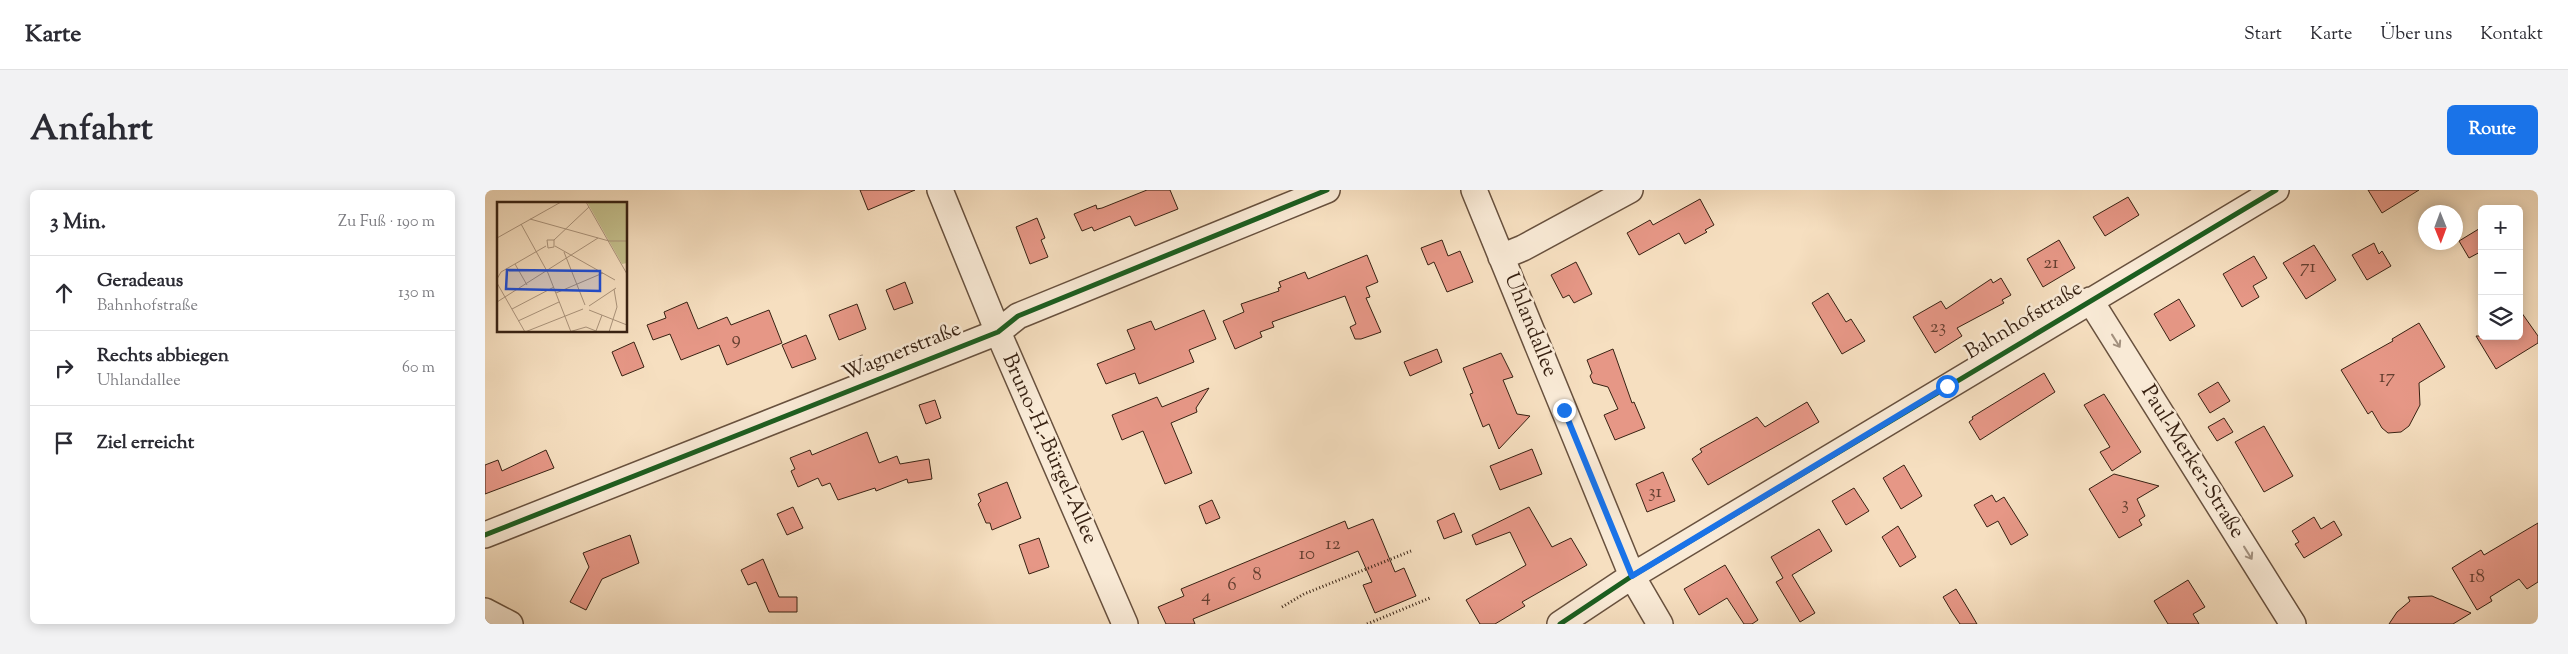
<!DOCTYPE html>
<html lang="de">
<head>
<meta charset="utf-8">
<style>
	body { margin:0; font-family:"Sorts Mill Goudy",serif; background:#f2f2f3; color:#2b2b33 }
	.controls { position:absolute; right:15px; top:15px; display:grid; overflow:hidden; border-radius:8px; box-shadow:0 2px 12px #0003 }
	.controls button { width:45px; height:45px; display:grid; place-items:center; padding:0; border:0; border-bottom:1px solid #e1e1e2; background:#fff; color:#2b2b33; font:25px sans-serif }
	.compass { position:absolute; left:1933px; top:15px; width:45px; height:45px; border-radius:50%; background:#fff; box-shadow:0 2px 12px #0003; rotate:179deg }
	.stop { position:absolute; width:15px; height:15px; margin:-11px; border:4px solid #1a73e8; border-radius:50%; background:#fff }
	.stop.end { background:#1a73e8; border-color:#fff; box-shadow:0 1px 5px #0008 }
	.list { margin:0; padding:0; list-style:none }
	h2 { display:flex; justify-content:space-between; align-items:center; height:65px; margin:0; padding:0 20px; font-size:21px }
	h2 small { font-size:16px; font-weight:400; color:#7c7c81 }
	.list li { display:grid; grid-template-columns:32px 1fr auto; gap:15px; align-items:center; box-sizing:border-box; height:75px; padding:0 20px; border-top:1px solid #e1e1e2 }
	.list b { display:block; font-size:19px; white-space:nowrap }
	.list p { margin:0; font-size:16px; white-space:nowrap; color:#7c7c81 }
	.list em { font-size:16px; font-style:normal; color:#7c7c81 }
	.icon { flex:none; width:28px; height:28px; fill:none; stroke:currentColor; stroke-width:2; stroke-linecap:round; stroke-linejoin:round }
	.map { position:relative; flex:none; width:2053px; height:434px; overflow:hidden; border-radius:8px }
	header { display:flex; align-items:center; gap:30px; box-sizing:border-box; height:70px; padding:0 25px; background:#fff; border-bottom:1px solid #e1e1e2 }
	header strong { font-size:24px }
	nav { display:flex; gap:28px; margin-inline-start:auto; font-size:18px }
	.intro { display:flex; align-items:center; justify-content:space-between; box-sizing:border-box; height:120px; padding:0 30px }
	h1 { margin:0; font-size:35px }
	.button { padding:12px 22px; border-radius:8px; background:#1a73e8; color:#fff; font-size:18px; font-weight:700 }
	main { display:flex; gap:30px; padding:0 30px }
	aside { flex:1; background:#fff; border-radius:8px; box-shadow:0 2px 12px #0003 }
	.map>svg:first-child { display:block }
	.building { fill:#e69786; stroke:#382213 }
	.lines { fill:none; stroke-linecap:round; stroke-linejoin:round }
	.minor-casing { stroke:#68513e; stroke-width:28 }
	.path { stroke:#382213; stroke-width:3; stroke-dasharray:1 2.5; stroke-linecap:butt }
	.minor { stroke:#f9ead6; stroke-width:25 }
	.cycleway-casing { stroke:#f9ead6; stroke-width:8 }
	.cycleway { stroke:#1b5e20; stroke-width:5 }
	.oneway { stroke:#a2907e }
	.route { stroke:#1a73e8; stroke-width:6 }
	.labels { text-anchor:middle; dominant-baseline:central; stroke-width:5; stroke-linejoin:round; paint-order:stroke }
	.number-label { font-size:19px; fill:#643f30 }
	.street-label { font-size:21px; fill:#382213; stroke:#f9ead6 }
	.inset-road { fill:none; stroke:#aa937b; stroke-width:1 }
	.view { fill:#1d4ed8; fill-opacity:0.15; stroke:#1d4ed8; stroke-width:2.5 }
	.inset-edge { fill:none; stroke:#382213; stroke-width:2.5 }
</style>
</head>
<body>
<header>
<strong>Karte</strong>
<nav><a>Start</a><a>Karte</a><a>Über uns</a><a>Kontakt</a></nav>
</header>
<div class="intro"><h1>Anfahrt</h1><a class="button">Route</a></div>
<main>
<aside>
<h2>3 Min.<small>Zu Fuß · 190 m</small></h2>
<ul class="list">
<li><svg class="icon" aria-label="ahead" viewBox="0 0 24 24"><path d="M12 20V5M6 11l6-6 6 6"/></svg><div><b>Geradeaus</b><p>Bahnhofstraße</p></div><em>130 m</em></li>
<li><svg class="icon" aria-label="right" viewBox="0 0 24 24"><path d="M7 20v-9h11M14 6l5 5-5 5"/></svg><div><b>Rechts abbiegen</b><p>Uhlandallee</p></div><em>60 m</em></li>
<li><svg class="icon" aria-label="arrive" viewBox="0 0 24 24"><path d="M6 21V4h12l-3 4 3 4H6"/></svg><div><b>Ziel erreicht</b></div></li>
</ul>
</aside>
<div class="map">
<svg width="2053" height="434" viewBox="0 0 2053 434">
	<rect width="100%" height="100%" fill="#f6dfc0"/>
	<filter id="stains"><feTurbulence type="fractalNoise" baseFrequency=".004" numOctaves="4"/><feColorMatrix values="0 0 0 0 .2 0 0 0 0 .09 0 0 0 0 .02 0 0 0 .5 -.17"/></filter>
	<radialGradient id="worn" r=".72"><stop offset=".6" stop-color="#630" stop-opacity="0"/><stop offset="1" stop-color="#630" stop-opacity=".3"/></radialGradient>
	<!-- building -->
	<path class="building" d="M 375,0 L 430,0 L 383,20 Z
		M 662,0 L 685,0 L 693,19 L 650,36 L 645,26 L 609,41 L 607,37 L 597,41 L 589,24 L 611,15 L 612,19 L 617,18 Z
		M 1883,0 L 1934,0 L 1897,23 Z
		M 1643,7 L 1654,25 L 1620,46 L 1608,27 Z
		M 1215,9 L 1229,35 L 1220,40 L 1222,42 L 1200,54 L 1194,43 L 1154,65 L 1142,43 L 1165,30 L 1168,35 Z
		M 552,28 L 560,48 L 556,50 L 563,67 L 545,74 L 531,37 Z
		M 1997,37 L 1997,61 L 1984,68 L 1974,51 Z
		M 957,50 L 963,66 L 975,61 L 988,92 L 962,102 L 949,72 L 943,75 L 936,58 Z
		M 1574,50 L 1590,78 L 1558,97 L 1542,69 Z
		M 1889,53 L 1894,64 L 1897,61 L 1906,76 L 1882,90 L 1867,65 Z
		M 1829,55 L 1851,90 L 1821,109 L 1798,73 Z
		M 882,65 L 893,92 L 881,97 L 885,107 L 881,108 L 896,142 L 876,149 L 870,149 L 865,137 L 871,134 L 860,106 L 787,132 L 789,137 L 775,142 L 777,147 L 750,159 L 738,131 L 759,122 L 756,114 L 794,101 L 793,98 L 796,97 L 794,92 L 820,82 L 823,89 Z
		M 1769,66 L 1782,88 L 1768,96 L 1774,107 L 1757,117 L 1738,84 Z
		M 1091,72 L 1107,104 L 1089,113 L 1084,105 L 1078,108 L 1066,85 Z
		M 1516,88 L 1526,105 L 1517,110 L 1519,113 L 1472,138 L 1477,146 L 1450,163 L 1428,127 L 1456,111 L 1461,119 L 1506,89 L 1508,93 Z
		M 420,92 L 428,113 L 409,120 L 401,100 Z
		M 1343,103 L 1361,132 L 1366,129 L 1380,151 L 1357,164 L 1327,113 Z
		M 1694,109 L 1710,136 L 1685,151 L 1669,124 Z
		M 202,112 L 213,139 L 242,127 L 246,135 L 284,120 L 297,153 L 242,175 L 234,155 L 196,170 L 185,144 L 168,150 L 162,135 L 181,128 L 179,122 Z
		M 372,114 L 381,139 L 354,150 L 344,125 Z
		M 2034,119 L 2053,146 L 2053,153 L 2011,179 L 1991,146 L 2034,146 Z
		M 719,120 L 731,149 L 704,160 L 709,172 L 654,194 L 650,183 L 621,194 L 612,174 L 650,159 L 642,140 L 666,131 L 670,140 Z
		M 1934,133 L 1960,177 L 1934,193 L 1935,215 L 1924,236 L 1916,242 L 1903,243 L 1897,238 L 1887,221 L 1883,224 L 1856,180 L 1908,151 L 1907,149 Z
		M 321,145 L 331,169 L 307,178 L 297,155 Z
		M 149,152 L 159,177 L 137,186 L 127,162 Z
		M 952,159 L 957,172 L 925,186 L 919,172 Z
		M 1128,159 L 1147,213 L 1149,212 L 1160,238 L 1130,250 L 1119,225 L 1133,219 L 1123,197 L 1108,193 L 1105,186 L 1107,183 L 1102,170 Z
		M 1016,163 L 1028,187 L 1018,190 L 1032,224 L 1045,226 L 1014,259 L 1004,234 L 998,237 L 985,204 L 988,203 L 978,178 Z
		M 1559,183 L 1570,202 L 1495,250 L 1484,232 L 1488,229 L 1487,227 Z
		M 1733,192 L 1745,211 L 1725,223 L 1713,204 Z
		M 724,198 L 711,218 L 712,222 L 686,233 L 707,283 L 680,294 L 658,241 L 637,250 L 627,225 L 672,207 L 677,217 Z
		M 1619,204 L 1656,262 L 1627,281 L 1615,262 L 1625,257 L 1599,215 Z
		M 450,210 L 456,228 L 441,234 L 434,215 Z
		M 1322,212 L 1334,232 L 1223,295 L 1207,269 L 1217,262 L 1215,259 L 1272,227 L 1280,237 Z
		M 1739,228 L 1748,242 L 1732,251 L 1723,237 Z
		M 1779,236 L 1808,286 L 1779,302 L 1750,252 Z
		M 382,242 L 394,273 L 412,266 L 415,274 L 444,269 L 447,289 L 423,293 L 422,289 L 391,301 L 390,298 L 353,310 L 345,293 L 337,296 L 333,288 L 313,297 L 306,281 L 310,279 L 305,268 L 325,260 L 327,265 Z
		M 1047,259 L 1057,284 L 1015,300 L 1005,276 Z
		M 61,260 L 69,278 L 0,304 L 0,275 L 13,270 L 17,281 Z
		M 1419,275 L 1437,306 L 1416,319 L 1398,288 Z
		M 1178,282 L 1190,311 L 1162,322 L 1151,294 Z
		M 1629,284 L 1674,296 L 1652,309 L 1660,326 L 1654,330 L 1657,335 L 1634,348 L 1604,299 Z
		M 522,292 L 536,328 L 507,340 L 505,333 L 501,333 L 493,314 L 496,311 L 493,304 Z
		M 1369,298 L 1384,321 L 1361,335 L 1347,311 Z
		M 1507,305 L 1511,312 L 1519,307 L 1543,345 L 1526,355 L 1513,331 L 1502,337 L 1489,315 Z
		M 727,310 L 735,328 L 721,334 L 714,316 Z
		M 308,317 L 318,338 L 302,345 L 292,324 Z
		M 1044,317 L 1067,357 L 1086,348 L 1102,375 L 1037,412 L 1040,416 L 1010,434 L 995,434 L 981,410 L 1041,375 L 1025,342 L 991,355 L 987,345 Z
		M 969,323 L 977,342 L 959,349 L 952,331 Z
		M 1829,327 L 1836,339 L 1849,331 L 1857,345 L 1819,368 L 1810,354 L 1814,352 L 1807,341 Z
		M 888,329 L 910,382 L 919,378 L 931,406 L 890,423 L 878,395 L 887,392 L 873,361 L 708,429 L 710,434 L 681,434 L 673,417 L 699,406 L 696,399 L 860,331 L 863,339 Z
		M 2053,333 L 2053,392 L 2042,399 L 2034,389 L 2005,407 L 2007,411 L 1992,420 L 1967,378 L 1996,360 L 1999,365 Z
		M 1413,336 L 1431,367 L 1415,377 L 1397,347 Z
		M 1334,339 L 1347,361 L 1307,385 L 1330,423 L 1315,432 L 1291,392 L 1298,388 L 1286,367 Z
		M 145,345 L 154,373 L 117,389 L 101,420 L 85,412 L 104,377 L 98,363 Z
		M 554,348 L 564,377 L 544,384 L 534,355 Z
		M 278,369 L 294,407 L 312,407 L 312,422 L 284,422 L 271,392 L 263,395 L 256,380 Z
		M 1240,375 L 1273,430 L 1267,434 L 1259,434 L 1242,408 L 1214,425 L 1199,399 Z
		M 1703,390 L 1720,417 L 1708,424 L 1714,434 L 1683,434 L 1669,411 Z
		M 1471,399 L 1485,422 L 1492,434 L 1475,434 L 1467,422 L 1458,407 Z
		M 1947,406 L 1986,423 L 1968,434 L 1904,434 L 1912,422 L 1925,411 L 1923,407 Z"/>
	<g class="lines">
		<defs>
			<path id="minor" d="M 455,0 L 513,142 L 640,434
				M 989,0 L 1147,386 L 1175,434
				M 1016,67 L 1038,58 L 1145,0
				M 1605,110 L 1808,434
				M 0,345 L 513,142 L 533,126 L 842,0
				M 0,421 L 25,434
				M 1075,434 L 1147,386 L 1791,0"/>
		</defs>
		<!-- minor casing -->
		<use href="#minor" class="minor-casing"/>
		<!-- path -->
		<path class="path" d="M 376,165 L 379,173
			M 797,417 L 819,404 L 926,361
			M 882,434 L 945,408"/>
		<!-- minor -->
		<use href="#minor" class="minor"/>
		<defs>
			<path id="cycleway" d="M 0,345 L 513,142 L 533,126 L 842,0
				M 1075,434 L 1147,386 L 1791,0"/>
		</defs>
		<!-- cycleway casing -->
		<use href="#cycleway" class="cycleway-casing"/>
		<!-- cycleway -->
		<use href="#cycleway" class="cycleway"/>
	</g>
	<!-- one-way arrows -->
	<defs><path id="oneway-shaft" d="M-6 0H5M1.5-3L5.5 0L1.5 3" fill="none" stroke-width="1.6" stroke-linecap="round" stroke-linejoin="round" transform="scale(1.25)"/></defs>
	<g class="oneway">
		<use href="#oneway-shaft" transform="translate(1631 151) rotate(58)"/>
		<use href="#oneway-shaft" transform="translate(1763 363) rotate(58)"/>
	</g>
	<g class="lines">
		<!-- route -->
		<path class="route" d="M 1079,220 L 1147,386 L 1462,196"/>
	</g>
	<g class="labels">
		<!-- number labels -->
		<g class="number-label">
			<text x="1566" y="73">21</text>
			<text x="1823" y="77">71</text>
			<text x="1453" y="137">23</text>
			<text x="251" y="149">9</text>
			<text x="1902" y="187">17</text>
			<text x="1170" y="302">31</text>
			<text x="1640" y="314">3</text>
			<text x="848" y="354">12</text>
			<text x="822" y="364">10</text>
			<text x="772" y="385">8</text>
			<text x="1992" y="387">18</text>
			<text x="747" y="395">6</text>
			<text x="721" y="406">4</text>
		</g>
		<!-- street labels -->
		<g class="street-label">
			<text transform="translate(1539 131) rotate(-31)">Bahnhofstraße</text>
			<text transform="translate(1045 135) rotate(68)">Uhlandallee</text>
			<text transform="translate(417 162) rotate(-22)">Wagnerstraße</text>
			<text transform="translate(564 259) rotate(66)">Bruno-H.-Bürgel-Allee</text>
			<text transform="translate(1707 272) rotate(58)">Paul-Merker-Straße</text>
		</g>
	</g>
	<!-- overview -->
	<g transform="translate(12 12)">
		<rect width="130" height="130" fill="#f6dfc0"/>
		<path d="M 90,0 L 130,0 L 130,61 L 125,62 Z" fill="#c4c08d"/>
		<path class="inset-road" d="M 89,0 L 130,72M 33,17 L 112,39 L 130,39M 24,22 L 51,71 L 74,130M 0,36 L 64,0M 57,38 L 57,45 L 51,46 L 50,38 L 57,38 L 92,5M 58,44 L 118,78M 67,50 L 88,103M 18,62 L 30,83M 0,77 L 4,70 L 49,44M 0,81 L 28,130M 59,91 L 106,71M 0,100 L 101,36M 92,104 L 119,86M 15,107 L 57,85M 92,108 L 130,123M 21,119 L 62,100M 99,129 L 105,113M 28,130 L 86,107M 72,130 L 89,125 L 99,129M 112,130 L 120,105 L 117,87"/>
		<path class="view" d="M 10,68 L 103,69 L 103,89 L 9,87 Z"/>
		<rect width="130" height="130" class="inset-edge"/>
	</g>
	<rect width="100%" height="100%" filter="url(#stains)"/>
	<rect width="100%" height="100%" fill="url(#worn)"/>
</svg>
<div class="controls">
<button>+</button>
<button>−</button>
<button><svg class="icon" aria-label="layers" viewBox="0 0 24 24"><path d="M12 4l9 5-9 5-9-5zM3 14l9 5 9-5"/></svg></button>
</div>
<svg class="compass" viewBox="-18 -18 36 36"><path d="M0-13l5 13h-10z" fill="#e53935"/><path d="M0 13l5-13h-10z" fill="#7c7c81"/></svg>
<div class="stop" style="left:1462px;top:196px"></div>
<div class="stop end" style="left:1079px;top:220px"></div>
</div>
</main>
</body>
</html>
